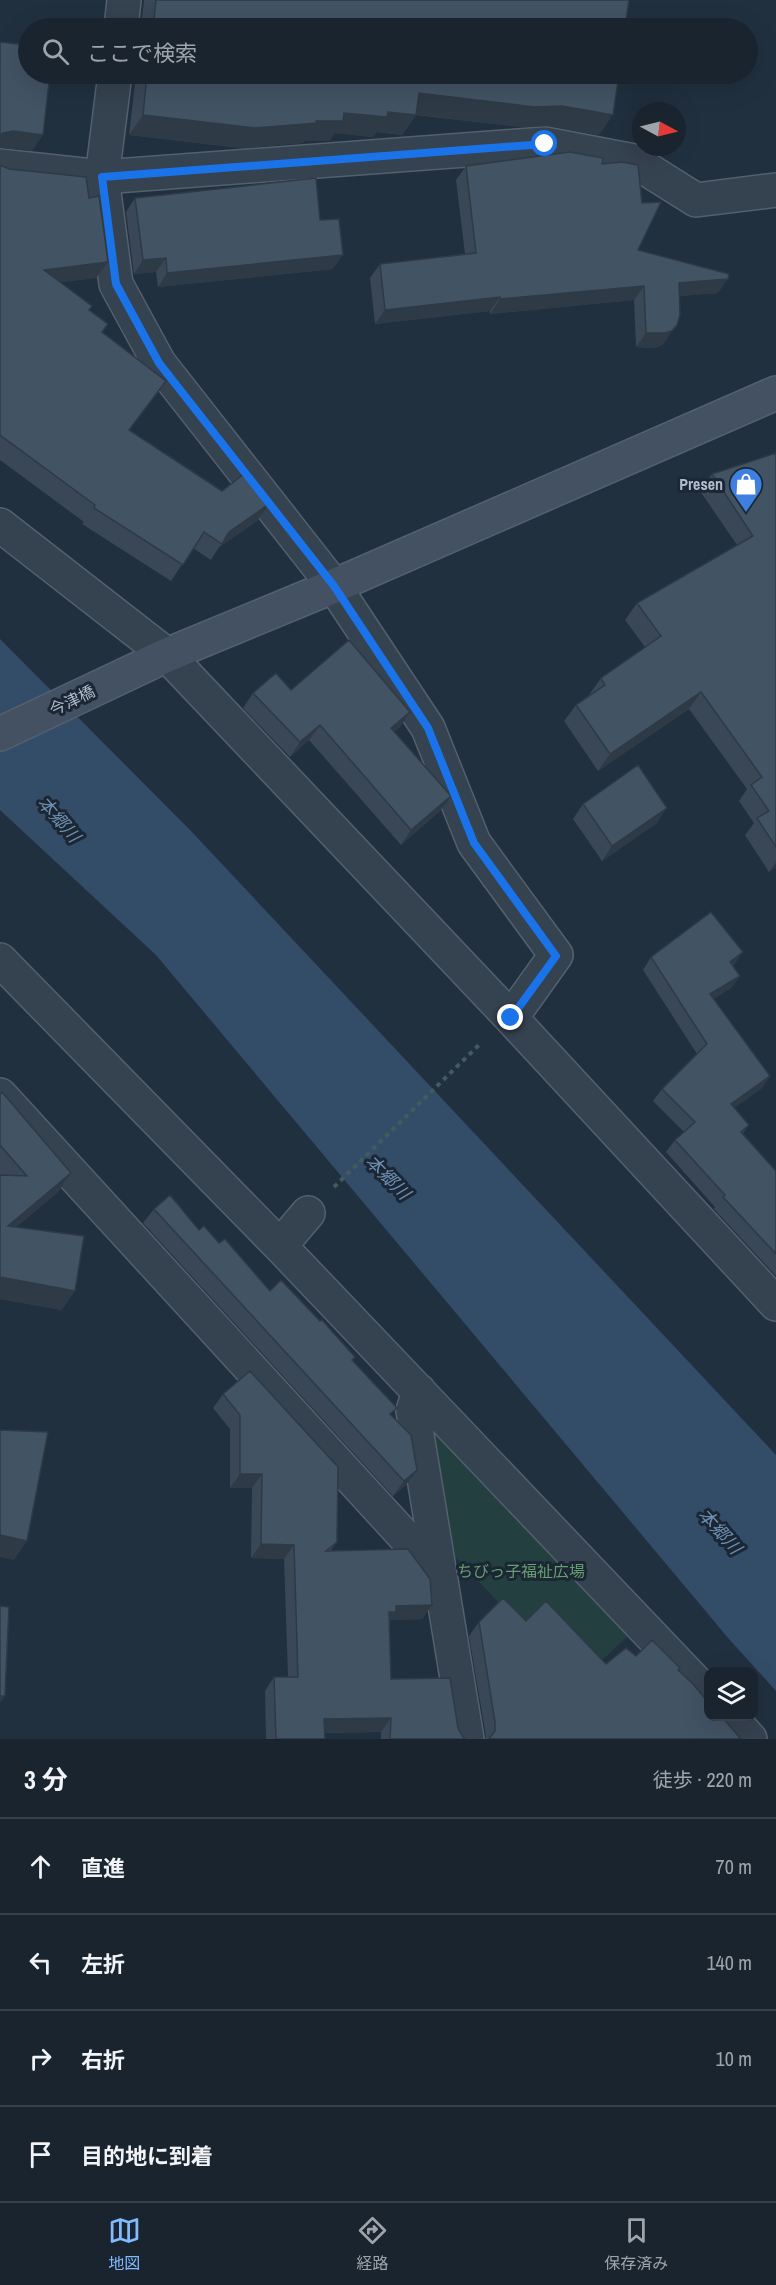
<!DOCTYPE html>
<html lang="ja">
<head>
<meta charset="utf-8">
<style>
	body { margin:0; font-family:"Archivo Narrow","Noto Sans JP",sans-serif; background:#26303b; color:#f1f3f6 }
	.controls { position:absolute; right:18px; bottom:18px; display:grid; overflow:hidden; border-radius:12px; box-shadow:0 6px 24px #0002 }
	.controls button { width:54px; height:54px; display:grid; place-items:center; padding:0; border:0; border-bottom:2px solid #37414b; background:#19242f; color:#f1f3f6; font:30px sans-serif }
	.compass { position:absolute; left:632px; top:102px; width:54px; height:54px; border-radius:50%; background:#19242f; box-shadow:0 6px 24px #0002; rotate:97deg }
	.stop { position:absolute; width:18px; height:18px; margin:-14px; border:4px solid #1a73e8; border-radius:50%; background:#fff }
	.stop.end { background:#1a73e8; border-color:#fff; box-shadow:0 2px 6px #0008 }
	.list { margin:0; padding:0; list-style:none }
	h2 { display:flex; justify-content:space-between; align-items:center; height:78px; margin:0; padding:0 24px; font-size:26px }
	h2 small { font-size:20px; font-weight:400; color:#9fa4aa }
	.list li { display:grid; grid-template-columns:39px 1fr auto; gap:18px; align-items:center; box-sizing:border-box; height:96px; padding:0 24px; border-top:2px solid #37414b }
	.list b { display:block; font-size:22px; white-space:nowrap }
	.list em { font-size:20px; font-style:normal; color:#9fa4aa }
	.icon { flex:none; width:33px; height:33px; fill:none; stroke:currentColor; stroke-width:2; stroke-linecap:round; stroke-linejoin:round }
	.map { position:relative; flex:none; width:776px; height:1739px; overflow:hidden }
	.search { position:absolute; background:#19242f; box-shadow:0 6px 24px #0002; left:18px; right:18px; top:18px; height:66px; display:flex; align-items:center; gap:15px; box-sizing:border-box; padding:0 21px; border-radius:33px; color:#9fa4aa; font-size:22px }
	.sheet { height:462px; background:#19242f }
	nav { display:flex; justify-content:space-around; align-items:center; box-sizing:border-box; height:84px; border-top:2px solid #37414b; background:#19242f; font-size:16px; color:#9fa4aa }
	nav a { display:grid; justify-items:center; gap:3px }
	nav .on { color:#82baff }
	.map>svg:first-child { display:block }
	.green { fill:#233f40 }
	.water { fill:#334d68 }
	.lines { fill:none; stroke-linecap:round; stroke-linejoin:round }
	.street-casing { stroke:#54606d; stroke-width:36 }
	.secondary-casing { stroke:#54606d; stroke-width:36 }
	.path { stroke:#415c5d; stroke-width:4; stroke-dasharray:4.5 4.5; stroke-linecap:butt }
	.street { stroke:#35424f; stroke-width:33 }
	.secondary { stroke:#435163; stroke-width:33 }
	.wall { fill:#394756 }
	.shaded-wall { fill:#2e3a46 }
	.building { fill:#425364; stroke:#2e3a46; stroke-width:1.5 }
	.route { stroke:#1a73e8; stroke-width:8 }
	.labels { text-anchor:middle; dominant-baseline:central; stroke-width:6; stroke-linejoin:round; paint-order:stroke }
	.poi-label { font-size:16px; font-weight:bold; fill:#b1bdca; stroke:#1b2734; text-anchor:end }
	.street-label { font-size:16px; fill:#b1bdca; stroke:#1b2734 }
	.park-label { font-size:16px; fill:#669e6f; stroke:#1b2734 }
	.water-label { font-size:18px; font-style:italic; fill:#6f8fb1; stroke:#1b2734 }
</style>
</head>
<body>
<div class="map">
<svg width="776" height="1739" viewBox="0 0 776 1739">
	<rect width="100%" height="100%" fill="#21303f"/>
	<!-- green -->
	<path class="green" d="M 435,1428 L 631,1633 L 577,1684 L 452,1554 L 428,1437 Z"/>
	<!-- water -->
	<path class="water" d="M 0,639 L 191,831 L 776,1455 L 776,1691 L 729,1639 L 156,955 L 0,810 Z"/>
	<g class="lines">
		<defs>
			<path id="street" d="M 121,28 L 124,0
				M 115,74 L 102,177 L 116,284 L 159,363 L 334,586 L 428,728 L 474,843 L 556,955 L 511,1018
				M 0,166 L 102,177 L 545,144 L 634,161 L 696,200 L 776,190
				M 0,525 L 167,655 L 511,1018 L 776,1304
				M 0,960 L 280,1246 L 708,1695
				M 0,1095 L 440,1575
				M 280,1246 L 308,1213
				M 419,1391 L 413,1411 L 467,1739
				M 729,1716 L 750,1739"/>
			<path id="secondary" d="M 0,734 L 167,655 L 334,586 L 776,393"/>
		</defs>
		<!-- street casing -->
		<use href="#street" class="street-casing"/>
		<!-- secondary casing -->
		<use href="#secondary" class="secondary-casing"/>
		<!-- path -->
		<path class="path" d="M 334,1187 L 481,1043"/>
		<!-- street -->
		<use href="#street" class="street"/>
		<!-- secondary -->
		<use href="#secondary" class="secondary"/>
	</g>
	<!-- wall -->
	<path class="wall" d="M 144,0 L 629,0 L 625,28 L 141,28 Z
		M 136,74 L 619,74 L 599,135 L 549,126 L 521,127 L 416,115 L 402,135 L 377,132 L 373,137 L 335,133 L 329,141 L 304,141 L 303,143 L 241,148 L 129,135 Z
		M 602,164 L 638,250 L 718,293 L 679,296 L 667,339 L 662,345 L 655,348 L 636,347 L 634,300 L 490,314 L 490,311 L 375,324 L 370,278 L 380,264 L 465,254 L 456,180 L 466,166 Z
		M 0,165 L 96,278 L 61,282 L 89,310 L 102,332 L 166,381 L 129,430 L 222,491 L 269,504 L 257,521 L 219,547 L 211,560 L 193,548 L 171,581 L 82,524 L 84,522 L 0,460 Z
		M 135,198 L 320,220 L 333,269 L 158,287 L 156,272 L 134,274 L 126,212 Z
		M 776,453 L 776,867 L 769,872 L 745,835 L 754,823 L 739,801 L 747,789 L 689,709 L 598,771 L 564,721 L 576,705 L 589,695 L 601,678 L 645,647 L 625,620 L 637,603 L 737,545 L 700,491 L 712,474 Z
		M 291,690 L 410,712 L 400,727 L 394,732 L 440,811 L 401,845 L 309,740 L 290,757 L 243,708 L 253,693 Z
		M 583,804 L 657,823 L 602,861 L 573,819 Z
		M 651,957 L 734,965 L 733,966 L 740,976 L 731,988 L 713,999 L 770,1076 L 762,1088 L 734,1108 L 749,1125 L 743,1133 L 776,1171 L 776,1276 L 714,1209 L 715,1207 L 666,1152 L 675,1140 L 684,1132 L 653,1101 L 662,1089 L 697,1054 L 643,970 Z
		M 0,1094 L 71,1173 L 58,1192 L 16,1227 L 62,1310 L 0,1299 Z
		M 154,1209 L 199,1230 L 219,1243 L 270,1291 L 353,1360 L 392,1416 L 406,1485 L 393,1496 L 143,1223 Z
		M 250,1371 L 337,1542 L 330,1551 L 432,1605 L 422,1619 L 391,1620 L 389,1622 L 391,1679 L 458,1728 L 463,1737 L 465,1739 L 381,1739 L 381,1732 L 324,1733 L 325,1739 L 266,1739 L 265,1691 L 274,1677 L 288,1677 L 284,1559 L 251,1558 L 252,1488 L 230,1488 L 230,1429 L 213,1408 L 223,1394 Z
		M 526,1621 L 606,1664 L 636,1656 L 678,1670 L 741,1739 L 485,1739 L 486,1736 L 469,1636 L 479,1622 Z"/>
	<!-- shaded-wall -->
	<path class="shaded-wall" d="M 419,93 L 562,106 L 613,115 L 599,135 L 549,126 L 521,127 L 405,113 Z
		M 388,112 L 416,115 L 402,135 L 377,132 L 373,137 L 335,133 L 329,141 L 304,141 L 303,143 L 241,148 L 129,135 L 143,115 L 316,121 L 344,113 Z
		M 13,131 L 43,135 L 32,151 L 0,148 L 0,136 L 3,133 Z
		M 343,255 L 333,269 L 158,287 L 167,273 Z
		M 166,258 L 156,272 L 134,274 L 143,260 Z
		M 108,262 L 96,278 L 33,286 L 44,270 Z
		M 728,279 L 718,293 L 669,297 L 679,283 Z
		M 644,286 L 634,300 L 490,314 L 500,299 Z
		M 500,297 L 490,311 L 375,324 L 385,310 Z
		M 677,325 L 662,345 L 655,348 L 636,347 L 646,333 Z
		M 166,381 L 155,397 L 117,446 L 129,430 Z
		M 269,504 L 257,521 L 220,547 L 229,532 Z
		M 701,692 L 689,709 L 598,771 L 610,754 Z
		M 410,712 L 400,727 L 380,743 L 391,728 Z
		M 320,725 L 309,740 L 290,757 L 300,742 Z
		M 451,796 L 440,811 L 401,845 L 411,830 Z
		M 667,808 L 657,823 L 602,861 L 612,846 Z
		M 776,862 L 776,867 L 769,872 Z
		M 743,952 L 734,965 L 721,975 L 730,962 Z
		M 740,976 L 731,988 L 701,1007 L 710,994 Z
		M 770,1076 L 762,1088 L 722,1117 L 731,1104 Z
		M 71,1173 L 58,1192 L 0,1241 L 8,1226 Z
		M 0,1277 L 75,1291 L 62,1310 L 0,1299 Z
		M 417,1470 L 406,1485 L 393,1496 L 404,1481 Z
		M 240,1474 L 262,1474 L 252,1488 L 230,1488 Z
		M 0,1535 L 27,1541 L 14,1560 L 0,1557 Z
		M 261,1544 L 294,1545 L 284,1559 L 251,1558 Z
		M 432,1605 L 422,1619 L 391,1620 L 387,1626 L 389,1612 L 396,1606 Z
		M 0,1696 L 5,1696 L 0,1703 Z
		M 391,1718 L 381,1732 L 314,1733 L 324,1719 Z"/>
	<!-- building -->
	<path class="building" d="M 156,0 L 629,0 L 625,28 L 153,28 Z
		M 0,42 L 28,45 L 28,74 L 50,74 L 43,135 L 13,131 L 3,133 L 0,136 Z
		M 147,74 L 619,74 L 613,115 L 562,106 L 535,107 L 419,93 L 416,115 L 388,112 L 387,117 L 344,113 L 343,121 L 316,121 L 317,123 L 255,128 L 143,115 Z
		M 570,152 L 603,158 L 602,164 L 622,162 L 638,165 L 642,203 L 661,202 L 638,250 L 729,274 L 728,279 L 679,283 L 680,315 L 677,325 L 672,331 L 665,333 L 646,333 L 644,286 L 500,299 L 500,297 L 385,310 L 380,264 L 476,253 L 466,166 Z
		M 0,165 L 9,169 L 86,177 L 89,198 L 99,196 L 108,262 L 44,270 L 92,306 L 89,310 L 108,324 L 102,332 L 166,381 L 129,430 L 222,491 L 245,473 L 269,504 L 229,532 L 222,544 L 204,532 L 183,565 L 94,508 L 95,505 L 0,435 Z
		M 316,178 L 320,220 L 339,219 L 343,255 L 167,273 L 166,258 L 143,260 L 135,198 Z
		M 776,453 L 776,847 L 757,818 L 769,811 L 751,785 L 762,777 L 701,692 L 610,754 L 576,705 L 605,685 L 601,678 L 661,636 L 637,603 L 753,536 L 712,474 Z
		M 349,640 L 410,712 L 391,728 L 451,796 L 411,830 L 320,725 L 300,742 L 253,693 L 276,673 L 291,690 Z
		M 638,765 L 667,808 L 612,846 L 583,804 Z
		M 711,912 L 743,952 L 730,962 L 740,976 L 710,994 L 770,1076 L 731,1104 L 749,1125 L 741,1132 L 776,1171 L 776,1254 L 723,1197 L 725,1195 L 675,1140 L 695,1122 L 662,1089 L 707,1044 L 651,957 Z
		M 2,1092 L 71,1173 L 8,1226 L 84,1236 L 75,1291 L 0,1277 L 0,1175 L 27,1176 L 0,1145 L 0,1094 Z
		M 170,1195 L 199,1230 L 204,1226 L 219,1243 L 225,1239 L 270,1291 L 281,1280 L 320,1321 L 322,1320 L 355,1357 L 352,1360 L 397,1408 L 390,1414 L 411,1435 L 417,1470 L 404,1481 L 154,1209 Z
		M 250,1371 L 338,1467 L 337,1542 L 326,1551 L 408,1549 L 430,1579 L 432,1605 L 396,1606 L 396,1612 L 389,1612 L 391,1679 L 450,1678 L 458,1728 L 463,1737 L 465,1739 L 390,1739 L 391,1718 L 324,1719 L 325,1739 L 276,1739 L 274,1677 L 298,1677 L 294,1545 L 261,1544 L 262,1474 L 240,1474 L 240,1415 L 223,1394 Z
		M 0,1430 L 48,1432 L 27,1541 L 0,1535 Z
		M 503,1598 L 526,1621 L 546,1601 L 606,1664 L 626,1648 L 636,1656 L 652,1640 L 680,1668 L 678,1670 L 693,1684 L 708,1702 L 708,1716 L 721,1716 L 741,1739 L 489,1739 L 495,1731 L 495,1722 L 479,1622 Z
		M 0,1606 L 9,1607 L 5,1696 L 0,1696 Z"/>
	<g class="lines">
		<!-- route -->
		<path class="route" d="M 511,1018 L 556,956 L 474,843 L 428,728 L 334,586 L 159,363 L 116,284 L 102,177 L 545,144"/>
	</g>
	<!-- icons -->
	<defs>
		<symbol id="shop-pin" viewBox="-11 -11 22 30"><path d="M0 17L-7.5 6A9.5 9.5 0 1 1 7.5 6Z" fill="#3f7fe0" stroke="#1b2734"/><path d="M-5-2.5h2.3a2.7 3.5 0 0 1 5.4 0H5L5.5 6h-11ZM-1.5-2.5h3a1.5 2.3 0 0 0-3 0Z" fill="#fff"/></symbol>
	</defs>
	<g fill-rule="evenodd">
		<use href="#shop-pin" x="727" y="465" width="38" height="52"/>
	</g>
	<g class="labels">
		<!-- poi labels -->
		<g class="poi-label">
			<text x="723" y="484">Presen</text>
		</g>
		<!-- street labels -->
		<g class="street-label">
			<text transform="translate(72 700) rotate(-26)">今津橋</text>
		</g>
		<!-- park labels -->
		<g class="park-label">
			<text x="521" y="1571">ちびっ子福祉広場</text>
		</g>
		<!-- water labels -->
		<g class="water-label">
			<text transform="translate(59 819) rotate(49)">本郷川</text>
			<text transform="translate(388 1177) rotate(45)">本郷川</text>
			<text transform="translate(720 1531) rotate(48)">本郷川</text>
		</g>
	</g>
</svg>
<div class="controls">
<button><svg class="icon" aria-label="layers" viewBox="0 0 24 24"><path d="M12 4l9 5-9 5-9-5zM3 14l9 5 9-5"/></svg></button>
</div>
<svg class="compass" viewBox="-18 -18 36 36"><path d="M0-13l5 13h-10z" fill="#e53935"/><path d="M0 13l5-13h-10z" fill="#9fa4aa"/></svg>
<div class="stop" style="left:545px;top:144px"></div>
<div class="stop end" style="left:511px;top:1018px"></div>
<div class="search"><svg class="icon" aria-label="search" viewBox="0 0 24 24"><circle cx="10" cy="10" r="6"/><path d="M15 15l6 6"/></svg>ここで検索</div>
</div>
<section class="sheet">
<h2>3 分<small>徒歩 · 220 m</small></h2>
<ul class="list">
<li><svg class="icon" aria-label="ahead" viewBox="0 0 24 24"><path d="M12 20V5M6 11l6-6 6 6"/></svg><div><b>直進</b></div><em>70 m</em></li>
<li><svg class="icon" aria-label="left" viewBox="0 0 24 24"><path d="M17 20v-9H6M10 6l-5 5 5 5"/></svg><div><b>左折</b></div><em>140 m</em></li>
<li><svg class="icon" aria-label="right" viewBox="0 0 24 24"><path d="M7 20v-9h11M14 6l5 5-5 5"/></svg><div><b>右折</b></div><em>10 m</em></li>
<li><svg class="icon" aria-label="arrive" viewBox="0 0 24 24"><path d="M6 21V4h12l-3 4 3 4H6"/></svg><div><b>目的地に到着</b></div></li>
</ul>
</section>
<nav>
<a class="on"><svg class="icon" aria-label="map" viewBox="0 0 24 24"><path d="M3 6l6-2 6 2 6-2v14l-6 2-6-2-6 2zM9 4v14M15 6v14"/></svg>地図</a>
<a><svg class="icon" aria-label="directions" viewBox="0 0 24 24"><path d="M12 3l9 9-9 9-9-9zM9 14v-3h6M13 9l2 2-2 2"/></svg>経路</a>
<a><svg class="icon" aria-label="saved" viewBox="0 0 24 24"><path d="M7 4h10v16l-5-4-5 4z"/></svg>保存済み</a>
</nav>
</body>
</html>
